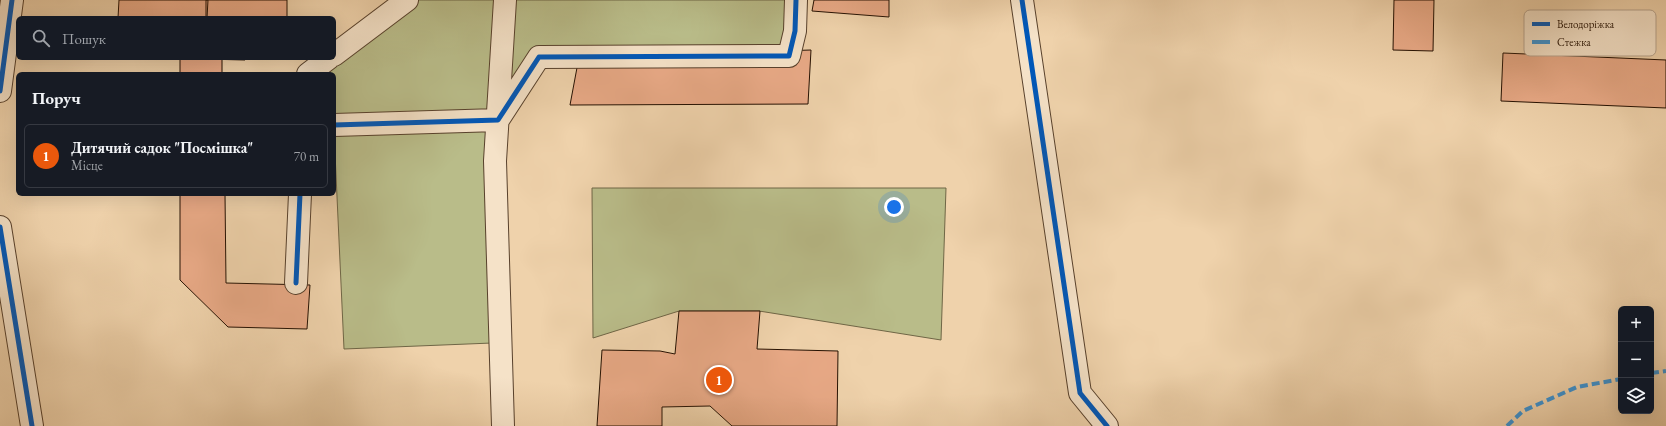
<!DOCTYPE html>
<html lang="uk">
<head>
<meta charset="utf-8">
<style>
	body { margin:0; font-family:"EB Garamond",serif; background:#242831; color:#f1f3f6 }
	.controls { position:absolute; right:12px; bottom:12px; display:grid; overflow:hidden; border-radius:6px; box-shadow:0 4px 16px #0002 }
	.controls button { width:36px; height:36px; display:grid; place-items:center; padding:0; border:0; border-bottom:1px solid #363941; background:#171b24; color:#f1f3f6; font:20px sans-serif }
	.you { position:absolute; left:894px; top:207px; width:14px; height:14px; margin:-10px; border:3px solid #fff; border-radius:50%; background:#1a73e8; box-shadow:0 0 0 6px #1a73e833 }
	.badge { display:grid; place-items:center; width:26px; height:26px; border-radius:50%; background:#ea580c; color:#fff; font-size:13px; font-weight:700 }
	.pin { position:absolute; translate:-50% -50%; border:2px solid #fff; box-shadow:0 1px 4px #0006 }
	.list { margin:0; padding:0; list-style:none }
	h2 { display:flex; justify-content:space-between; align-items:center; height:52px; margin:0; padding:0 16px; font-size:17px }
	h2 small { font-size:13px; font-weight:400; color:#9ea1a6 }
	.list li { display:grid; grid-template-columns:26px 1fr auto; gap:12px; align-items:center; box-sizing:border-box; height:64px; margin:0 8px 8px; padding:0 8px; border:1px solid #363941; border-radius:6px }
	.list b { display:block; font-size:15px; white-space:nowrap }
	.list p { margin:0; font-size:13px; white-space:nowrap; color:#9ea1a6 }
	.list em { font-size:13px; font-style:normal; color:#9ea1a6 }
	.icon { flex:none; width:22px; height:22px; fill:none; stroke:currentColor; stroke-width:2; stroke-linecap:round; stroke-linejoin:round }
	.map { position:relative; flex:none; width:1666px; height:426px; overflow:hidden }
	.search { position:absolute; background:#171b24; box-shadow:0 4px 16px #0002; left:16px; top:16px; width:320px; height:44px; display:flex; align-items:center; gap:10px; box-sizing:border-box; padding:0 14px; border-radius:6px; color:#9ea1a6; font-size:15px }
	.panel { position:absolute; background:#171b24; box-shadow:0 4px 16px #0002; left:16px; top:72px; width:320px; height:124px; border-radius:6px }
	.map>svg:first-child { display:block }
	.green { fill:#b9bc89; stroke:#6f6646 }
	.building { fill:#e8a986; stroke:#251102 }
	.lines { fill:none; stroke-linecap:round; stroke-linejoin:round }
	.minor-casing { stroke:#58412c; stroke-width:24 }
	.minor { stroke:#f5e2c8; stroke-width:22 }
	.quiet { stroke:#3b92d1; stroke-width:4; stroke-dasharray:8 4; stroke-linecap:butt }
	.cycleway-casing { stroke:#f5e2c8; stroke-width:8 }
	.cycleway { stroke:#0057b8; stroke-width:5 }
	.key { fill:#f5e2c8; stroke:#b7a38d; stroke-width:1 }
	.key-label { font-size:11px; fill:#251102 }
</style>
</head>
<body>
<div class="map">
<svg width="1666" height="426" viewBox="0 0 1666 426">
	<rect width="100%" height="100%" fill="#efd2ab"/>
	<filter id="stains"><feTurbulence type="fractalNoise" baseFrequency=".005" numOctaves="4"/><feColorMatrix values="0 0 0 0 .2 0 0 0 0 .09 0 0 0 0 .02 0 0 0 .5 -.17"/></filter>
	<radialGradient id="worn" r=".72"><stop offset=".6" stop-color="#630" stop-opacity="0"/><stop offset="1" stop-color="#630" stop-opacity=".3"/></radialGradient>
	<!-- green -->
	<path class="green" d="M 407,0 L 793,0 L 789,56 L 539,57 L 498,120 L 334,125 L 334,74 L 308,74 Z
		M 486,127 L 492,343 L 344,349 L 334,131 Z
		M 592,188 L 946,188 L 941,340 L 759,311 L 679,311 L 593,338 Z"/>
	<!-- building -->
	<path class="building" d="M 119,0 L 208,0 L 207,18 L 118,18 Z
		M 206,0 L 287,0 L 287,18 L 206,18 Z
		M 814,0 L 889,0 L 889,17 L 812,11 Z
		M 1394,0 L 1434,0 L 1433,51 L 1393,50 Z
		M 811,50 L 808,104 L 570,105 L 579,57 Z
		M 1503,53 L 1666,60 L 1666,108 L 1501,101 Z
		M 180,58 L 222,58 L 222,74 L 180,74 Z
		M 205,58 L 245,58 L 245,60 L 205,59 Z
		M 180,194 L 225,194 L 226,283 L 310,285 L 307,329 L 228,327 L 180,280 Z
		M 679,311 L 760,311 L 757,349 L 838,351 L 837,426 L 732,426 L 710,406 L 662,407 L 662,426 L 597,426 L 602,350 L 660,351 L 675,354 Z"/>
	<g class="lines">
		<defs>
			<path id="minor" d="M 1022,0 L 1080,393 L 1107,426
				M 334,55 L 407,0
				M 308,74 L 329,58
				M 0,91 L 12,0
				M 334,125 L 498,120 L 539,57 L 789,56 L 795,31 L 796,0
				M 0,227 L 32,426
				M 296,283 L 300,194
				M 503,426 L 495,161 L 505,0"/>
		</defs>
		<!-- minor casing -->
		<use href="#minor" class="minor-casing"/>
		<!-- minor -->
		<use href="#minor" class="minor"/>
		<!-- quiet -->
		<path class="quiet" d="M 1651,373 L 1666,371
			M 1507,426 L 1523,411 L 1577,387 L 1621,379"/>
		<defs>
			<path id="cycleway" d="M 1022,0 L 1080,393 L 1107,426
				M 0,91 L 12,0
				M 334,125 L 498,120 L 539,57 L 789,56 L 795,31 L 796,0
				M 0,227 L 32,426
				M 296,283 L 300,194"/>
		</defs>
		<!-- cycleway casing -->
		<use href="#cycleway" class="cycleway-casing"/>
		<!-- cycleway -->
		<use href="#cycleway" class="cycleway"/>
	</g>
	<!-- legend -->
	<rect x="1524" y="10" width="132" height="46" rx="6" class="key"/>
	<rect x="1532" y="22" width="18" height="4" fill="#0057b8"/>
	<rect x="1532" y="40" width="18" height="4" fill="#3b92d1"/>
	<g class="key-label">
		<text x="1557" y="28">Велодоріжка</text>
		<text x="1557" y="46">Стежка</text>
	</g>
	<rect width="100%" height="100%" filter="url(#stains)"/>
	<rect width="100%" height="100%" fill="url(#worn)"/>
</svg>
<div class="controls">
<button>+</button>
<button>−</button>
<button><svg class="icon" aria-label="layers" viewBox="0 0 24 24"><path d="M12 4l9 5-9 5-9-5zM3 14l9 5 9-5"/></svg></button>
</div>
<div class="you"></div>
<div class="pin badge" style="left:719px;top:380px">1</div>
<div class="search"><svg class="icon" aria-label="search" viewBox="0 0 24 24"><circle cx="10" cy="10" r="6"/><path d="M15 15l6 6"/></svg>Пошук</div>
<section class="panel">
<h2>Поруч<small></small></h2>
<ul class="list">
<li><span class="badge">1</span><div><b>Дитячий садок &quot;Посмішка&quot;</b><p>Місце</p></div><em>70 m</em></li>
</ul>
</section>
</div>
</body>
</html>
